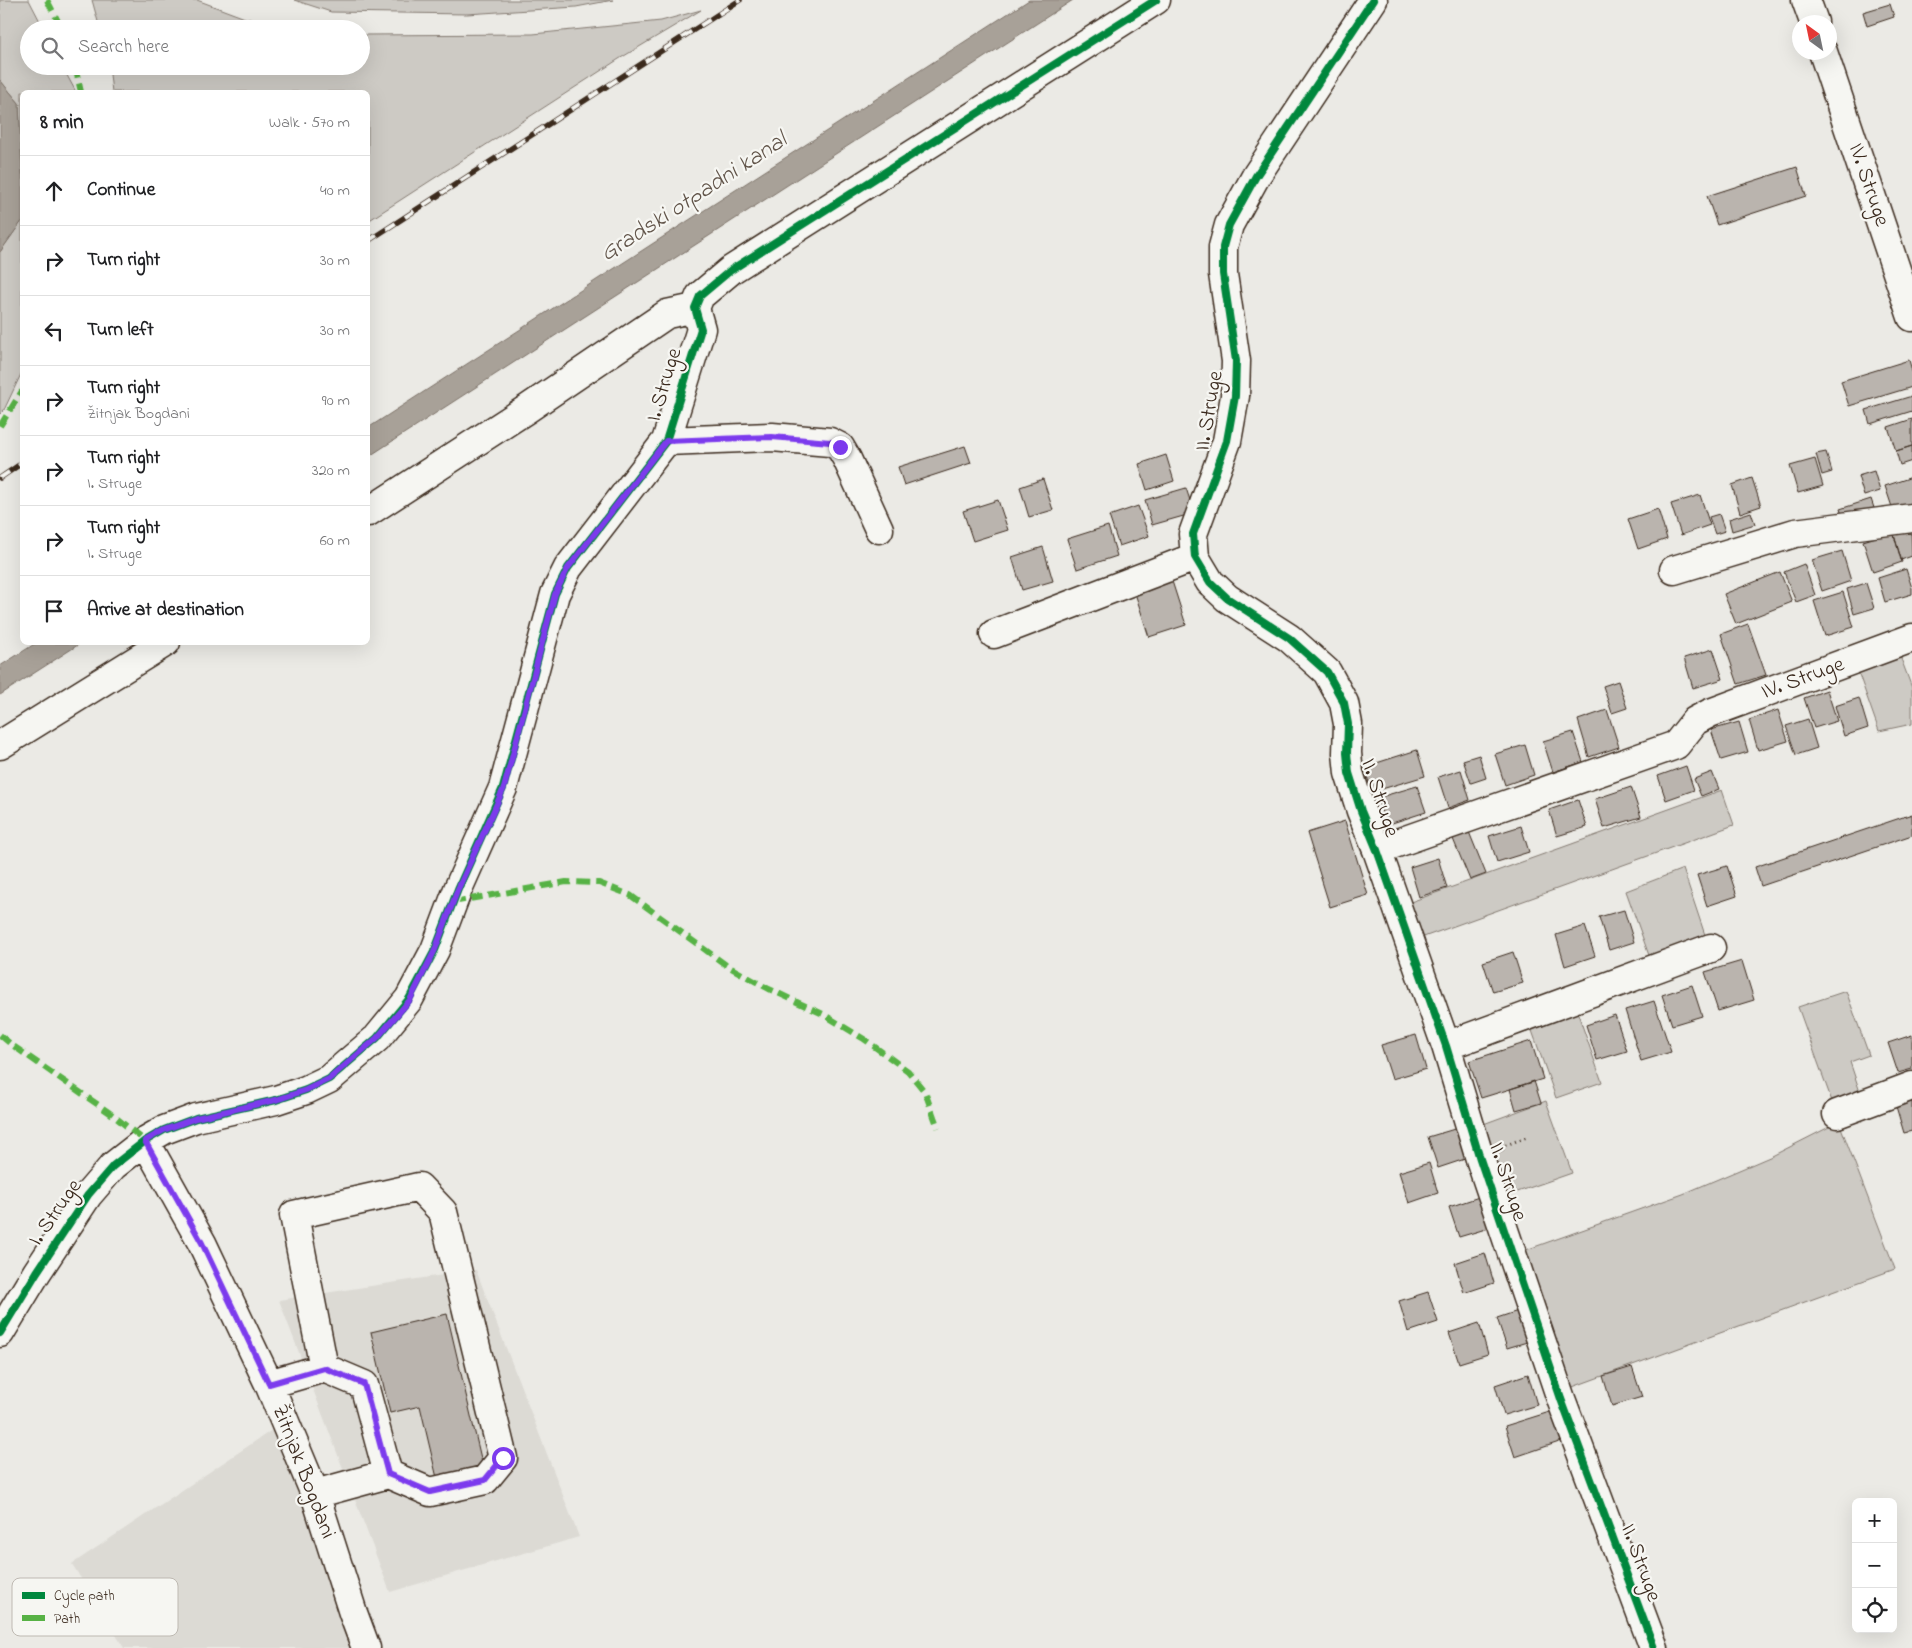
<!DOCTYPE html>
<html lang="en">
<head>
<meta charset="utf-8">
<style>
	body { margin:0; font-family:"Indie Flower",sans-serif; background:#f6f6f6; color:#202124 }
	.controls { position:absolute; right:15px; bottom:15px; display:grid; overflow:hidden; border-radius:8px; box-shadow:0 5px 20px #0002 }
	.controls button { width:45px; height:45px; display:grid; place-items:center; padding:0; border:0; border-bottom:1px solid #e0e0e0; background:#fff; color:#202124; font:25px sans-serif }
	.compass { position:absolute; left:1792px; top:15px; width:45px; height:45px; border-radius:50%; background:#fff; box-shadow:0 5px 20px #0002; rotate:327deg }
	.stop { position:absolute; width:15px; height:15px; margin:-11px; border:4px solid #7c3aed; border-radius:50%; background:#fff }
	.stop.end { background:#7c3aed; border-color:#fff; box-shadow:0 1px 5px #0008 }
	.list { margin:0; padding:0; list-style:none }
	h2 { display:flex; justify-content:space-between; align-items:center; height:65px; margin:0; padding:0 20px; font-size:21px }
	h2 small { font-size:16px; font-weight:400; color:#757577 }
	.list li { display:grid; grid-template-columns:32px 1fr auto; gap:15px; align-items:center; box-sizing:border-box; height:70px; padding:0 20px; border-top:1px solid #e0e0e0 }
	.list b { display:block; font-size:19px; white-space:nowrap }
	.list p { margin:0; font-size:16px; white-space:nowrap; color:#757577 }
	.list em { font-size:16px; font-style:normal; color:#757577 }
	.icon { flex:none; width:28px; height:28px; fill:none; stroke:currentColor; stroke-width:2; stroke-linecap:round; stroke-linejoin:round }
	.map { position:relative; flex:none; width:1912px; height:1648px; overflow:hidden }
	.search { position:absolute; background:#fff; box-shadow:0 5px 20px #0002; left:20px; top:20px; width:350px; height:55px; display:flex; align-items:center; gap:12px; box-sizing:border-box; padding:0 18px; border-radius:28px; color:#757577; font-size:19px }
	.panel { position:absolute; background:#fff; box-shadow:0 5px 20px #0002; left:20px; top:90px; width:350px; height:555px; border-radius:8px }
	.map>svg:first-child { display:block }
	.built { fill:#dcdad4 }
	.green { fill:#cdcac4; stroke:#847a71 }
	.water { fill:#a8a198; stroke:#7c7167 }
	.building { fill:#bab4ae; stroke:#3b2a1e }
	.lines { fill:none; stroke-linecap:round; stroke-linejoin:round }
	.minor-casing { stroke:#3b2a1e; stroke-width:31 }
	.path { stroke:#3b2a1e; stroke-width:3; stroke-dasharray:1 4; stroke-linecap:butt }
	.minor { stroke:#f6f6f2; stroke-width:28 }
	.rail-casing { stroke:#3b2a1e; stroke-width:5.5 }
	.rail { stroke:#f6f6f2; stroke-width:4; stroke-dasharray:11; stroke-linecap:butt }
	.quiet { stroke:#57b245; stroke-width:6; stroke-dasharray:12 6; stroke-linecap:butt }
	.cycleway-casing { stroke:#f6f6f2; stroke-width:11 }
	.cycleway { stroke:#00873e; stroke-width:8 }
	.route { stroke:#7c3aed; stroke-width:6 }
	.labels { text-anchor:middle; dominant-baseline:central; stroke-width:4.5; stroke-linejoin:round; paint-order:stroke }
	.street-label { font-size:22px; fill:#3b2a1e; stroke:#f6f6f2 }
	.water-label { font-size:24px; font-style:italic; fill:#615449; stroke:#f6f6f2 }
	.key { fill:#f6f6f2; stroke:#beb9b2; stroke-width:1 }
	.key-label { font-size:14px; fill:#3b2a1e }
</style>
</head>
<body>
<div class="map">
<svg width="1912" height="1648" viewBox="0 0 1912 1648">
	<rect width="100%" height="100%" fill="#ebeae5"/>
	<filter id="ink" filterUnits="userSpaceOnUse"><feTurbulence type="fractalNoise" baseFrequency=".02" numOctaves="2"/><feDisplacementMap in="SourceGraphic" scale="10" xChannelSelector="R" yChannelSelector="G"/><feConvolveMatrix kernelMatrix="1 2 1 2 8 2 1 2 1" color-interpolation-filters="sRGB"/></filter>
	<g filter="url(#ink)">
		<!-- built -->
		<path class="built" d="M 476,1270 L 579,1537 L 390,1592 L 279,1300 Z
			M 275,1428 L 358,1648 L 124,1648 L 72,1564 Z"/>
		<!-- green -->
		<path class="green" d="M 0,0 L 29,0 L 44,29 L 29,29 L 29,66 L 62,66 L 76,92 L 22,92 L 22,175 L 19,103 L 0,80 Z
			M 92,0 L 197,0 L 245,18 L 293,29 L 100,29 Z
			M 294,0 L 613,0 L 576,7 L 467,14 L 331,12 Z
			M 701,10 L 619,59 L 368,221 L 368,92 L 112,92 L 109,66 L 361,66 L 361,35 L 533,34 L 661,21 Z
			M 22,221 L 22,372 L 4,410 L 0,414 L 0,252 Z
			M 1897,648 L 1912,688 L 1912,724 L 1879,731 L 1855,663 Z
			M 1722,790 L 1734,825 L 1418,939 L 1405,904 Z
			M 1683,869 L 1707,941 L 1651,961 L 1626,891 Z
			M 1846,991 L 1869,1055 L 1850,1062 L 1862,1098 L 1834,1107 L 1798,1007 Z
			M 1576,1008 L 1602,1082 L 1556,1098 L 1530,1025 Z
			M 1546,1101 L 1572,1173 L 1503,1197 L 1492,1156 L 1504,1150 L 1501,1143 L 1489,1146 L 1478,1126 Z
			M 1839,1122 L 1895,1269 L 1567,1389 L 1523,1251 L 1683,1194 L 1772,1156 Z"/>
		<!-- water -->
		<path class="water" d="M 1029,0 L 1073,0 L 368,457 L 368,428 Z
			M 0,80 L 19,103 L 22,175 L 22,221 L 0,252 Z
			M 36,643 L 81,643 L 0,695 L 0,666 Z"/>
		<!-- building -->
		<path class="building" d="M 1890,4 L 1894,17 L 1867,26 L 1863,12 Z
			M 1797,167 L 1806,196 L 1717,225 L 1707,196 Z
			M 1909,360 L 1912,371 L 1912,387 L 1849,406 L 1841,381 Z
			M 1912,396 L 1912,411 L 1870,424 L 1866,410 Z
			M 1912,419 L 1912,446 L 1896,451 L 1888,427 Z
			M 965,446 L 971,463 L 904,485 L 898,467 Z
			M 1912,446 L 1912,461 L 1900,465 L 1896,451 Z
			M 1826,452 L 1832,472 L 1822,475 L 1816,454 Z
			M 1166,455 L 1174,481 L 1147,490 L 1139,464 Z
			M 1815,459 L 1823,486 L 1798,493 L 1790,466 Z
			M 1874,471 L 1880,491 L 1864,496 L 1858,476 Z
			M 1912,477 L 1912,510 L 1895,516 L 1885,486 Z
			M 1752,478 L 1761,506 L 1740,513 L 1732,485 Z
			M 1043,479 L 1053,510 L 1029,517 L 1020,487 Z
			M 1186,488 L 1194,513 L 1152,525 L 1145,500 Z
			M 1700,495 L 1710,525 L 1681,535 L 1671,504 Z
			M 1871,499 L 1876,514 L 1845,523 L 1840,509 Z
			M 998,500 L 1008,530 L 973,541 L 963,511 Z
			M 1138,506 L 1149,536 L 1119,546 L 1109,516 Z
			M 1658,509 L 1667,539 L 1638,549 L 1628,519 Z
			M 1751,512 L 1755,524 L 1732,531 L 1729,519 Z
			M 1719,514 L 1725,531 L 1715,534 L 1709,517 Z
			M 1108,526 L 1117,556 L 1077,569 L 1067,539 Z
			M 1911,530 L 1912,556 L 1901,560 L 1894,535 Z
			M 1893,532 L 1902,562 L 1873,572 L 1863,541 Z
			M 1043,547 L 1053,581 L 1022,590 L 1012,557 Z
			M 1842,551 L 1851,581 L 1822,591 L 1812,560 Z
			M 1804,564 L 1815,595 L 1796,602 L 1784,572 Z
			M 1906,569 L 1912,588 L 1912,594 L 1885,602 L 1878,578 Z
			M 1780,572 L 1792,602 L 1736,624 L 1724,594 Z
			M 1171,578 L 1186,625 L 1149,637 L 1134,590 Z
			M 1866,583 L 1874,608 L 1854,614 L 1847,589 Z
			M 1843,592 L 1854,627 L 1825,636 L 1814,601 Z
			M 1748,624 L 1766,675 L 1738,684 L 1721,634 Z
			M 1713,649 L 1723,679 L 1693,688 L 1684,658 Z
			M 1618,681 L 1627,708 L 1612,713 L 1603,686 Z
			M 1827,690 L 1837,721 L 1814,728 L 1804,698 Z
			M 1859,698 L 1868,728 L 1844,736 L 1835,706 Z
			M 1607,710 L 1619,747 L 1589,757 L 1578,720 Z
			M 1778,710 L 1788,741 L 1758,750 L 1749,720 Z
			M 1808,719 L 1817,748 L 1796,755 L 1786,726 Z
			M 1739,722 L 1748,752 L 1721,760 L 1711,730 Z
			M 1573,732 L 1583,762 L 1553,772 L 1543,741 Z
			M 1525,745 L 1534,775 L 1505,785 L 1495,754 Z
			M 1417,750 L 1425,776 L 1372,792 L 1364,767 Z
			M 1479,755 L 1486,778 L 1471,783 L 1463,760 Z
			M 1686,766 L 1694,790 L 1666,800 L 1658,776 Z
			M 1461,770 L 1470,800 L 1448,808 L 1438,777 Z
			M 1712,772 L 1719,789 L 1701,796 L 1694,779 Z
			M 1417,786 L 1426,812 L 1386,825 L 1377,798 Z
			M 1631,787 L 1641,817 L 1604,828 L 1595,799 Z
			M 1578,800 L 1587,827 L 1557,836 L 1549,810 Z
			M 1912,814 L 1912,835 L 1761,886 L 1755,867 Z
			M 1345,821 L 1368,895 L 1330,907 L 1307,833 Z
			M 1521,826 L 1529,852 L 1497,862 L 1489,836 Z
			M 1467,827 L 1486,874 L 1470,880 L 1451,834 Z
			M 1438,858 L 1447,888 L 1419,897 L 1410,867 Z
			M 1727,866 L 1737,896 L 1707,906 L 1697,875 Z
			M 1624,910 L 1634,942 L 1609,950 L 1599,917 Z
			M 1585,926 L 1595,956 L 1565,966 L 1556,935 Z
			M 1513,952 L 1523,983 L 1493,992 L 1483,962 Z
			M 1742,961 L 1754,1000 L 1718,1011 L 1705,972 Z
			M 1692,985 L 1702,1016 L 1672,1025 L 1662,995 Z
			M 1654,1001 L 1671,1052 L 1641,1061 L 1625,1010 Z
			M 1615,1015 L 1627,1051 L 1597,1060 L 1586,1025 Z
			M 1416,1035 L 1426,1069 L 1392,1079 L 1381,1045 Z
			M 1912,1035 L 1912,1069 L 1898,1073 L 1888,1043 Z
			M 1531,1041 L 1543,1079 L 1481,1098 L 1469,1061 Z
			M 1534,1081 L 1541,1103 L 1516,1110 L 1510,1089 Z
			M 1912,1097 L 1912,1131 L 1904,1133 L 1895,1103 Z
			M 1458,1128 L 1468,1158 L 1438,1168 L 1428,1137 Z
			M 1429,1163 L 1438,1193 L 1409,1203 L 1399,1172 Z
			M 1479,1197 L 1489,1228 L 1459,1237 L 1449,1207 Z
			M 1485,1253 L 1494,1283 L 1464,1293 L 1455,1263 Z
			M 1428,1292 L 1438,1322 L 1408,1332 L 1399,1301 Z
			M 1527,1308 L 1537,1339 L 1507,1348 L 1497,1318 Z
			M 447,1314 L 483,1467 L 437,1478 L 420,1406 L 390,1413 L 371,1332 Z
			M 1479,1323 L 1488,1354 L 1459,1363 L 1449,1333 Z
			M 1632,1367 L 1642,1397 L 1612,1406 L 1603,1376 Z
			M 1528,1374 L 1537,1405 L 1504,1415 L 1495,1385 Z
			M 1556,1410 L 1565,1440 L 1515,1457 L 1505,1426 Z"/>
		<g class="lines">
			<defs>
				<path id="minor" d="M 1373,0 L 1256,176 L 1229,225 L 1223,247 L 1223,274 L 1236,361 L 1235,396 L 1227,441 L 1193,534 L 1195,557 L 1210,582 L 1227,598 L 1289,638 L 1327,672 L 1344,703 L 1348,724 L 1347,753 L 1349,773 L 1361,811 L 1377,850 L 1446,1046 L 1480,1159 L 1561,1399 L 1654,1648
					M 1806,0 L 1814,22
					M 1823,52 L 1912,317
					M 695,308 L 700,296 L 731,270 L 1156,0
					M 666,441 L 772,437 L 830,442 L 840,447 L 847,459 L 879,529
					M 368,512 L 527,409 L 667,314 L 695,308
					M 1674,570 L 1795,533 L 1912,518
					M 994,634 L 1195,557
					M 0,745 L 166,642
					M 1377,850 L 1676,745 L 1695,721 L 1710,713 L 1912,638
					M 1446,1046 L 1711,948
					M 1837,1114 L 1912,1086
					M 145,1141 L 202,1243 L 269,1384 L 315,1494 L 353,1613 L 366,1648
					M 0,1333 L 37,1272 L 88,1195 L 113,1166 L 145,1141 L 164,1130 L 196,1118 L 276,1100 L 306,1090 L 329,1079 L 377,1038 L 409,999 L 435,950 L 458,889 L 503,788 L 555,594 L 568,568 L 666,441 L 701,329 L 695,308
					M 324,1368 L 364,1385 L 388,1474
					M 269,1384 L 324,1368 L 294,1215 L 419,1187 L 443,1212 L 503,1458 L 485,1480 L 430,1492 L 388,1474 L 315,1494"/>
			</defs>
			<!-- minor casing -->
			<use href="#minor" class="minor-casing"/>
			<!-- path -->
			<path class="path" d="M 1501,1147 L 1527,1137"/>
			<!-- minor -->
			<use href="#minor" class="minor"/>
			<defs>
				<path id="rail" d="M 368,241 L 740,0
					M 0,478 L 22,463"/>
			</defs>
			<!-- rail casing -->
			<use href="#rail" class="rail-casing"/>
			<!-- rail -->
			<use href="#rail" class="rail"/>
			<!-- quiet -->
			<path class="quiet" d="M 47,0 L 62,29
				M 75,66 L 81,92
				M 0,426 L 22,391
				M 453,902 L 566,882 L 599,883 L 630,895 L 726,965 L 769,989 L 823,1014 L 864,1039 L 908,1071 L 925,1092 L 938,1128
				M 0,1035 L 12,1045 L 110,1113 L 145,1141"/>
			<defs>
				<path id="cycleway" d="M 1373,0 L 1256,176 L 1229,225 L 1223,247 L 1223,274 L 1236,361 L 1235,396 L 1227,441 L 1193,534 L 1195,557 L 1210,582 L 1227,598 L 1289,638 L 1327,672 L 1344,703 L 1348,724 L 1347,753 L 1349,773 L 1361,811 L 1377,850 L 1446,1046 L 1480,1159 L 1561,1399 L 1654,1648
					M 0,1333 L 37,1272 L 88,1195 L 113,1166 L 145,1141 L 164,1130 L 196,1118 L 276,1100 L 306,1090 L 329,1079 L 377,1038 L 409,999 L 435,950 L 458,889 L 503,788 L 555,594 L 568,568 L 666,441 L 701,329 L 695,308 L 700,296 L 731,270 L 1156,0"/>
			</defs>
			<!-- cycleway casing -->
			<use href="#cycleway" class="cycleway-casing"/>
			<!-- cycleway -->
			<use href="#cycleway" class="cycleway"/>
		</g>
	</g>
	<g class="lines" filter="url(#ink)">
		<!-- route -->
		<path class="route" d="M 503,1458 L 485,1480 L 430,1492 L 388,1474 L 364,1384 L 324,1368 L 269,1384 L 202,1243 L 145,1141 L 164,1130 L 196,1118 L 276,1100 L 306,1090 L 329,1079 L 377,1038 L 410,1000 L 435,950 L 458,889 L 504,788 L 555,594 L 568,568 L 666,441 L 772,437 L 830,442 L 840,447"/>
	</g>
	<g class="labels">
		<!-- street labels -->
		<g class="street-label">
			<text transform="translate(1868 185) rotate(71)">IV. Struge</text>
			<text transform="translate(665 385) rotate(-73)">I. Struge</text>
			<text transform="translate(1210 411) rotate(-80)">II. Struge</text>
			<text transform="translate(1803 679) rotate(-20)">IV. Struge</text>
			<text transform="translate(1379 798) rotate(72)">II. Struge</text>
			<text transform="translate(1507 1182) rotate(72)">II. Struge</text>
			<text transform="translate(56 1213) rotate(-55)">I. Struge</text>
			<text transform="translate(303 1472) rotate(69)">Žitnjak Bogdani</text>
			<text transform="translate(1640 1563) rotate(70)">II. Struge</text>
		</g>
		<!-- water labels -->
		<g class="water-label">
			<text transform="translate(694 198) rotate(-33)">Gradski otpadni kanal</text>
		</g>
	</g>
	<!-- legend -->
	<rect x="12" y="1578" width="166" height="58" rx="8" class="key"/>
	<rect x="22" y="1592" width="23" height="7" fill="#00873e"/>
	<rect x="22" y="1615" width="23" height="6" fill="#57b245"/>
	<g class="key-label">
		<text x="54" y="1600">Cycle path</text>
		<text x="54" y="1623">Path</text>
	</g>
</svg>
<div class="controls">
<button>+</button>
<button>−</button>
<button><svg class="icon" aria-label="locate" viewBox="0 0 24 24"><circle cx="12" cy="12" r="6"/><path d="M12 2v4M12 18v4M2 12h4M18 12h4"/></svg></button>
</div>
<svg class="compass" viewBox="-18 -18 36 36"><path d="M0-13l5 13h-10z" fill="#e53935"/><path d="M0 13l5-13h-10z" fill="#757577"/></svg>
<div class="stop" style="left:503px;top:1458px"></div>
<div class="stop end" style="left:840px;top:447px"></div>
<div class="search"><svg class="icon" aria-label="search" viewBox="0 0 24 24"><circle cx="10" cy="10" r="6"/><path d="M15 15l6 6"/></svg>Search here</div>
<section class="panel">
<h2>8 min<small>Walk · 570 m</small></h2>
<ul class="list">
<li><svg class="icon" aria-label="ahead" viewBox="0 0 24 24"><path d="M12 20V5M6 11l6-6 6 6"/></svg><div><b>Continue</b></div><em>40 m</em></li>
<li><svg class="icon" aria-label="right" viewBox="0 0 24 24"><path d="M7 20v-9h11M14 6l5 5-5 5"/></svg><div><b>Turn right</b></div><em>30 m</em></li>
<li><svg class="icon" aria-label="left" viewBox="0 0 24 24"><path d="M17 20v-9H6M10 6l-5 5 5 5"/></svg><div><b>Turn left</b></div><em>30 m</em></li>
<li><svg class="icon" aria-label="right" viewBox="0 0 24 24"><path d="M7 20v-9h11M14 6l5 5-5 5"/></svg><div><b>Turn right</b><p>Žitnjak Bogdani</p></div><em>90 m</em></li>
<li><svg class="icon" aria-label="right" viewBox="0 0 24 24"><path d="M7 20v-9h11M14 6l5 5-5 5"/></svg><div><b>Turn right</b><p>I. Struge</p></div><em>320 m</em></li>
<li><svg class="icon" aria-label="right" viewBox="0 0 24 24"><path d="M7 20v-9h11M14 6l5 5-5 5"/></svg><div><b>Turn right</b><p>I. Struge</p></div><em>60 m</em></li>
<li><svg class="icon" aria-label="arrive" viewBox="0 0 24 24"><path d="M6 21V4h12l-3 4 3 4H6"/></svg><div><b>Arrive at destination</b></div></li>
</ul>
</section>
</div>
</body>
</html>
